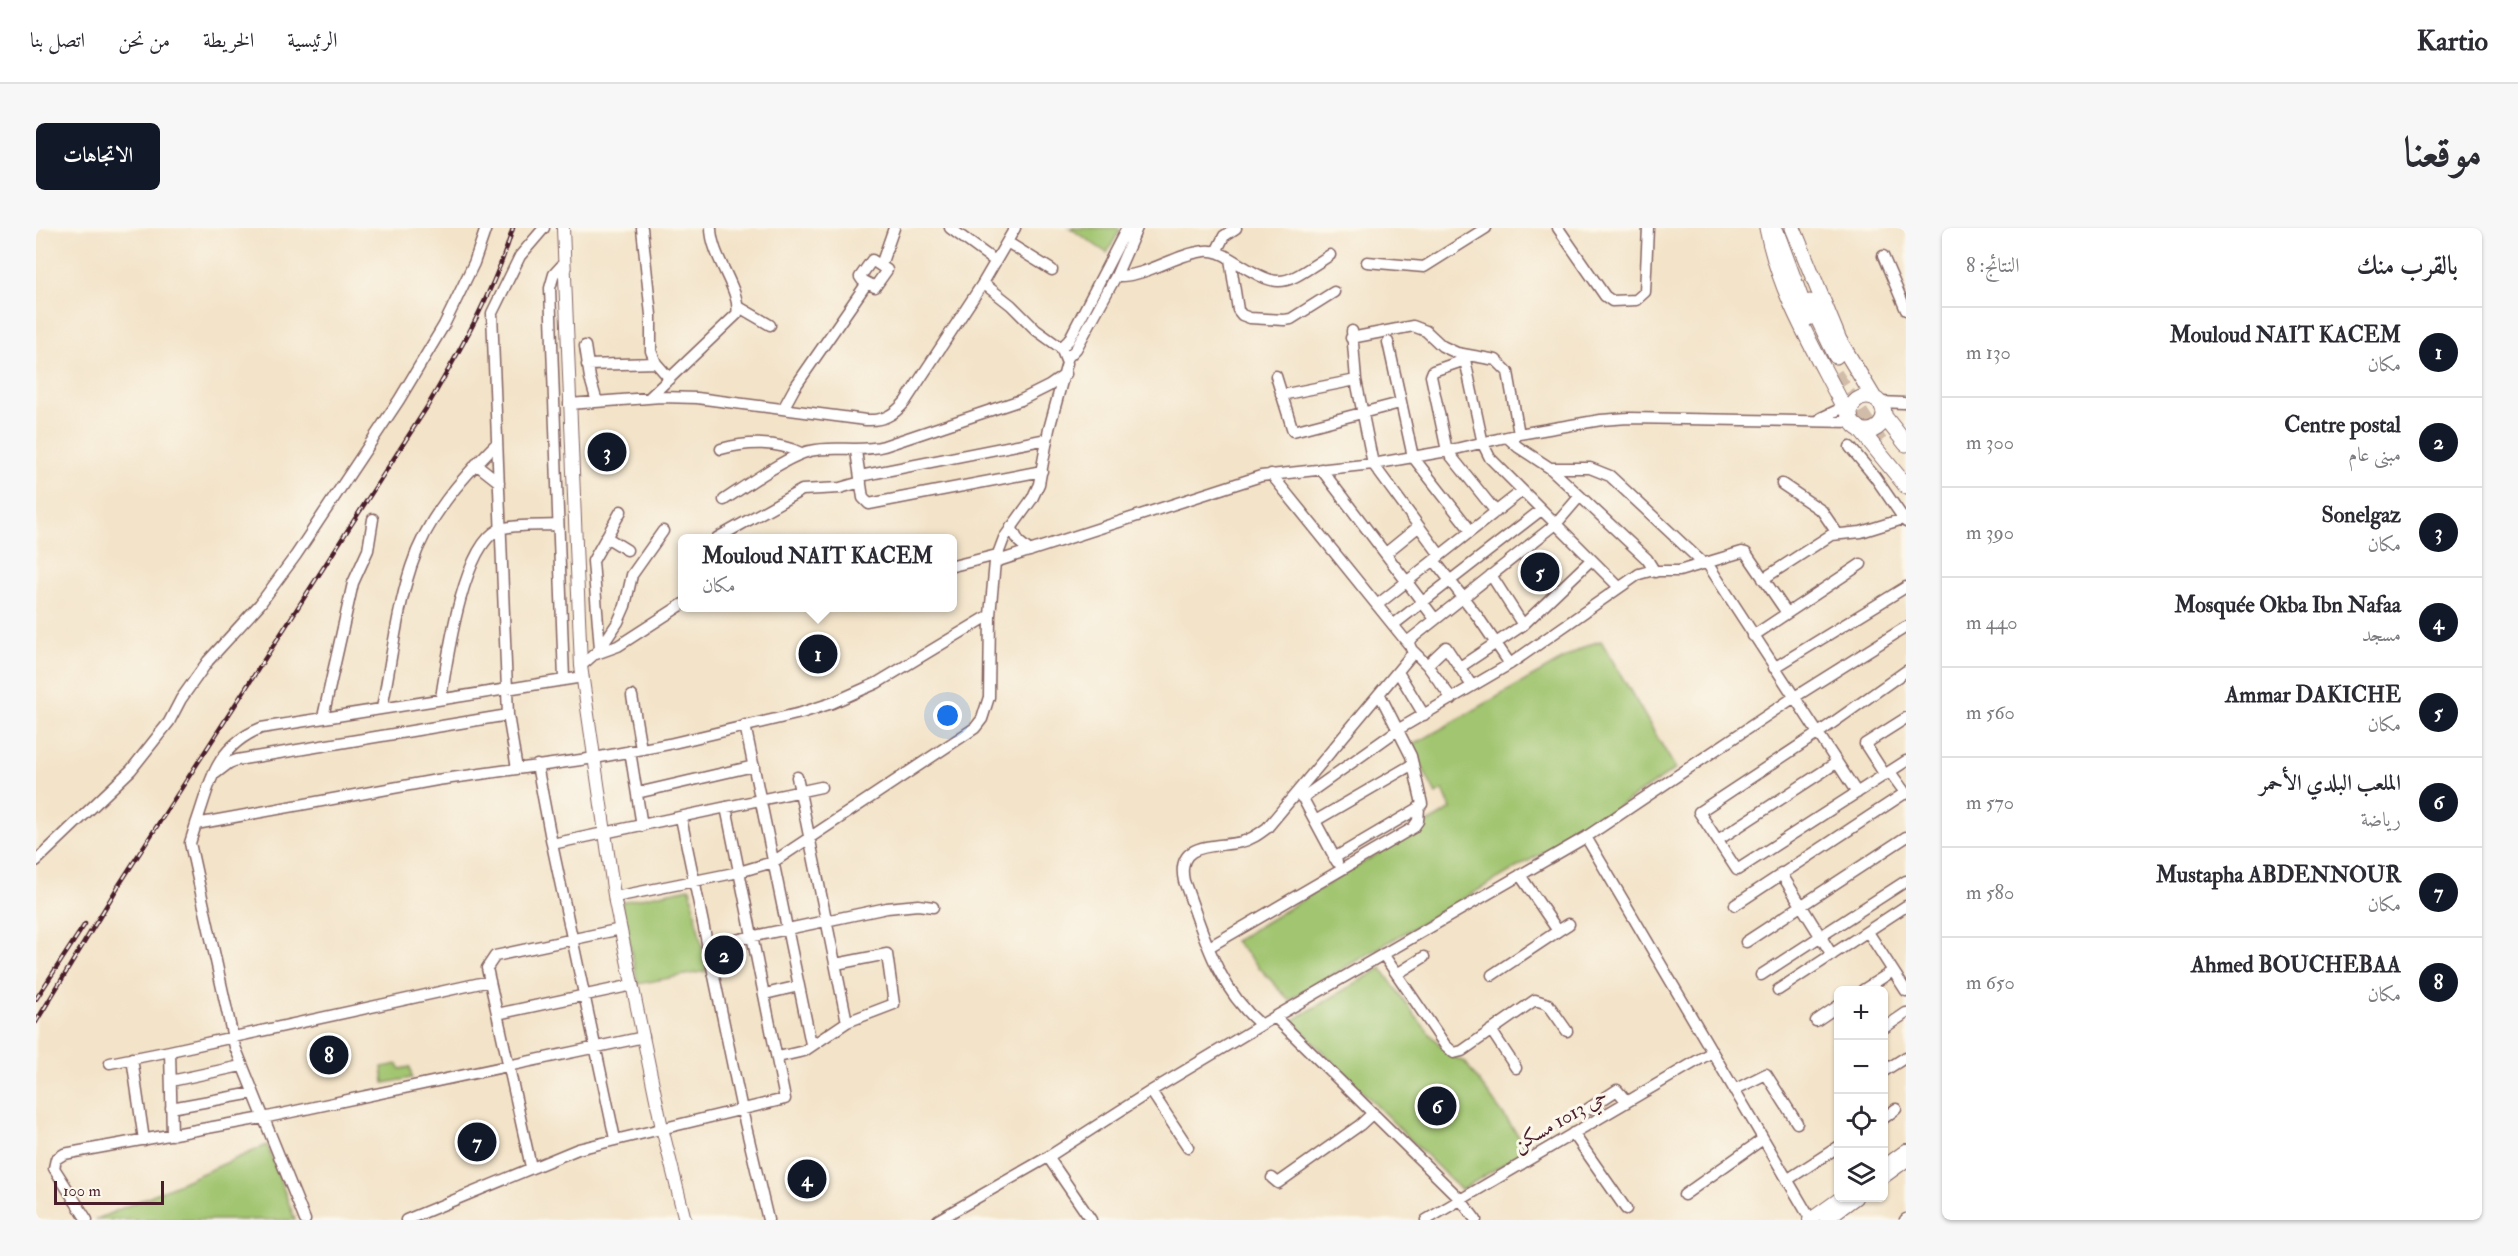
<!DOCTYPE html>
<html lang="ar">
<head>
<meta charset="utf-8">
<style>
	body { margin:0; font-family:"IM FELL Double Pica",Amiri,serif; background:#f7f7f7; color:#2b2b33; direction:rtl }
	.controls { position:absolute; right:18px; bottom:18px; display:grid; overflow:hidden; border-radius:9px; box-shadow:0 2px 4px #0004 }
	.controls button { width:54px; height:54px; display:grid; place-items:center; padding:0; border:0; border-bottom:2px solid #e1e1e2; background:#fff; color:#2b2b33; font:30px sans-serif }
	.scale { position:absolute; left:18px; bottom:15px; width:110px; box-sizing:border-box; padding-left:6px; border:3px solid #4a1f2b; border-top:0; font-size:16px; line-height:21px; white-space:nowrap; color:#4a1f2b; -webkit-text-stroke:4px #fbf7ec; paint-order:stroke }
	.you { position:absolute; left:912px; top:488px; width:21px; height:21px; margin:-15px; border:4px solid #fff; border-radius:50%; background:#1a73e8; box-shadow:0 0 0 9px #1a73e833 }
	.badge { display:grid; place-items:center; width:39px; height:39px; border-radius:50%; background:#111827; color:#fff; font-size:20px; font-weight:700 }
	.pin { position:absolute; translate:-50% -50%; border:3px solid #fff; box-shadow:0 2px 6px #0006 }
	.popup { position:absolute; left:642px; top:306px; width:279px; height:78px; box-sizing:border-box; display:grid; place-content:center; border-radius:9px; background:#fff; filter:drop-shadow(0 2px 4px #0005); font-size:20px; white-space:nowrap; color:#7c7c81 }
	.popup b { font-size:22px; color:#2b2b33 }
	.popup::after { content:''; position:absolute; left:50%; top:100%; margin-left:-12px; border:12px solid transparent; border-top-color:#fff }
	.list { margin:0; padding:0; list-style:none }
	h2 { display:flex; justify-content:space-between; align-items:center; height:78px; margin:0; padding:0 24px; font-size:26px }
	h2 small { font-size:20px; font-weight:400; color:#7c7c81 }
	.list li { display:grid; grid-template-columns:39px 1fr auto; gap:18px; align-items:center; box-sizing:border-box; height:90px; padding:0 24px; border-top:2px solid #e1e1e2 }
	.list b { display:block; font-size:22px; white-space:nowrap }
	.list p { margin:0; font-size:20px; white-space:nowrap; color:#7c7c81 }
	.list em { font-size:20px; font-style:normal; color:#7c7c81 }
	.icon { flex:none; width:33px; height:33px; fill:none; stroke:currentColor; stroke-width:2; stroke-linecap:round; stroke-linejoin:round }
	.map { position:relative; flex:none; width:1870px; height:992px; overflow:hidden; direction:ltr; border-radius:9px }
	header { display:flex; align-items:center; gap:36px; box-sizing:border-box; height:84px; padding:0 30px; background:#fff; border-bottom:2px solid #e1e1e2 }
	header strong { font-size:28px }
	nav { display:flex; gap:33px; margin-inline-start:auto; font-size:21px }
	.intro { display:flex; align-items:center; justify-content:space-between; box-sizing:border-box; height:144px; padding:0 36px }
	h1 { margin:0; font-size:42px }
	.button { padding:15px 27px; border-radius:9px; background:#111827; color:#fff; font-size:21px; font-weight:700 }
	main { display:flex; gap:36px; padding:0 36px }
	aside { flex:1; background:#fff; border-radius:9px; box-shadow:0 2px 4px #0004 }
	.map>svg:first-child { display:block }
	.green { fill:#a1c56f; stroke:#76724d; stroke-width:1.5 }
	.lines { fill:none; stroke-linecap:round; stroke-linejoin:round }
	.highway-tunnel { stroke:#d1bca9; stroke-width:15; stroke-dasharray:15 8; stroke-linecap:butt }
	.minor-casing { stroke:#856462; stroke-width:13 }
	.major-casing { stroke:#856462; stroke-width:14 }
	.highway-casing { stroke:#856462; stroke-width:17 }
	.minor { stroke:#fff; stroke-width:10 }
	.major { stroke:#fff; stroke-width:12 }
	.highway { stroke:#fff; stroke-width:15 }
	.rail-casing { stroke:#4a1f2b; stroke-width:4.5 }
	.rail { stroke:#fbf7ec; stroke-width:2; stroke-dasharray:7; stroke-linecap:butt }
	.labels { text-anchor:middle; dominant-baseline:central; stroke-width:6; stroke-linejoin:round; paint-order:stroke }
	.street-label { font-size:20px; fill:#4a1f2b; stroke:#fbf7ec }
</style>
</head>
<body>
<header>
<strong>Kartio</strong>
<nav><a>الرئيسية</a><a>الخريطة</a><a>من نحن</a><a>اتصل بنا</a></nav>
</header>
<div class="intro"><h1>موقعنا</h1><a class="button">الاتجاهات</a></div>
<main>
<aside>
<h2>بالقرب منك<small>النتائج: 8</small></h2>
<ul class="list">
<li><span class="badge">1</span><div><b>Mouloud NAIT KACEM</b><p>مكان</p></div><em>130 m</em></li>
<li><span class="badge">2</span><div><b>Centre postal</b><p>مبنى عام</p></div><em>300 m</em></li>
<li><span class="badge">3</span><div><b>Sonelgaz</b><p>مكان</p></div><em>390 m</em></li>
<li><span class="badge">4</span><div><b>Mosquée Okba Ibn Nafaa</b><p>مسجد</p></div><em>440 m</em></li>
<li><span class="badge">5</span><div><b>Ammar DAKICHE</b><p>مكان</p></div><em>560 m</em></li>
<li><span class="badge">6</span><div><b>الملعب البلدي الأحمر</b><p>رياضة</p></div><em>570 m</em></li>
<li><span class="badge">7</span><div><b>Mustapha ABDENNOUR</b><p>مكان</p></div><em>580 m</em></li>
<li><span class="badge">8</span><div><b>Ahmed BOUCHEBAA</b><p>مكان</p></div><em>650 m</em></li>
</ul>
</aside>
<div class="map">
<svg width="1870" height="992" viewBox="0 0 1870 992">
	<rect width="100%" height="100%" fill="#fbf7ec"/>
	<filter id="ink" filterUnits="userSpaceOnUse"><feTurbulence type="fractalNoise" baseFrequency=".0167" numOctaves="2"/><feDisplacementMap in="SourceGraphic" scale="12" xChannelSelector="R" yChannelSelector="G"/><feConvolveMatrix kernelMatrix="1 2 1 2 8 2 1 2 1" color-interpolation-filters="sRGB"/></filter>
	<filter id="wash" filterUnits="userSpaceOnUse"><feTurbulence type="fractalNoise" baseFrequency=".008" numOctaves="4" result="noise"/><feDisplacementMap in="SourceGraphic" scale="24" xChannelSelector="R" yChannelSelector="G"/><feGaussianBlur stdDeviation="1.35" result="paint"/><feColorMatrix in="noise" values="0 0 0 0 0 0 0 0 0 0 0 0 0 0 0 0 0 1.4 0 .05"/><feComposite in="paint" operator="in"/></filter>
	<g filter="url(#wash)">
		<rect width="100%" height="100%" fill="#f3e3c8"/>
		<!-- green -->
		<path class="green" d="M 1034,0 L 1081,0 L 1084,2 L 1071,25 Z
			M 1565,413 L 1640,541 L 1556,596 L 1253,772 L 1199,713 L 1415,581 L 1407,562 L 1400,566 L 1375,518 L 1552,417 Z
			M 654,660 L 671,743 L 602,756 L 585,674 Z
			M 1345,740 C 1362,763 1403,828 1429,834 L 1492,921 L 1425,962 L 1256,793 Z
			M 362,836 L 364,841 L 374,839 L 376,850 L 348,855 L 346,839 Z
			M 231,917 L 259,992 L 59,992 L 82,982 Z"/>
	</g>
	<g filter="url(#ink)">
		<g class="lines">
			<!-- highway-tunnel -->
			<path class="highway-tunnel" d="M 1799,146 L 1844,214"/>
			<defs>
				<path id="minor" d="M 606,0 L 615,87 L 615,123 L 620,135 L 634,151
					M 914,0 L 959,33
					M 1522,0 L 1569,68 L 1576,73 L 1600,72 L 1609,64 L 1612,0
					M 971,14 L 1016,42
					M 1180,24 L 1188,8 L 1200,0
					M 1847,28 L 1870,82
					M 1194,31 L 1202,82 L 1206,87 L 1214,90 L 1248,92 L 1255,91 L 1298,64
					M 836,32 L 851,42 L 839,59 L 826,52 L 824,49 Z
					M 1331,34 L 1388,39 L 1450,0
					M 845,37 L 858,0
					M 1080,48 C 1112,49 1138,26 1169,23 C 1179,22 1187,26 1195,31 C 1247,63 1244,59 1294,27
					M 703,79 L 734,97
					M 1316,103 L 1320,152 L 1337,236 L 1404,327
					M 1315,110 L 1377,98 L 1390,103 L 1406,118 L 1421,125 L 1460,132 L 1472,144 L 1483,206
					M 1352,114 L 1377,229 L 1435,303
					M 549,118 L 554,150 L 561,174
					M 1025,120 L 1033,112 L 1091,0
					M 1428,127 L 1447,216 L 1454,230 L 1583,359
					M 1031,130 L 1040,121 L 1080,48 L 1101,0
					M 1429,132 L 1397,143 L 1395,148 L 1411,223 L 1460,284
					M 551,137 L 620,135
					M 1240,148 L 1257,203 L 1364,175
					M 1245,167 L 1320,152
					M 613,170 L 701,86 C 706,63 675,29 675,0
					M 1843,174 L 1868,175
					M 533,176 L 625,169 L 661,170 L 830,192 C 847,193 858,187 869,174 L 947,55 L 979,0
					M 747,181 L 759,159 L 831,55
					M 1785,190 L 1819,174
					M 1471,209 L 1482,219 L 1514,240 L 1611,331 L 1619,344
					M 1814,219 L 1839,249 L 1870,294
					M 685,221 C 711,214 741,213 765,225
					M 820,223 L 827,270 L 833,276 L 1006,243
					M 440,236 L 463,254
					M 1514,240 L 1554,240 L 1574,248 L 1668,336
					M 1285,241 L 1399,391
					M 824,248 L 1011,211
					M 1746,256 L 1786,283 L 1801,305
					M 688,272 C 708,259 753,227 774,223 C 798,217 823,225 848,218 L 985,172 L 1013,158 L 1030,146
					M 975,299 L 983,314 L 994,323
					M 570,309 L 591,322
					M 681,310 L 766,262 L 804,260 L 825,254
					M 1350,325 L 1382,299
					M 1398,332 L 1442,389 L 1474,436
					M 959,334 L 1225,248 L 1337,236 L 1411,223 L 1483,206 L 1565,192 L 1592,190 L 1817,194
					M 1671,335 L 1821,565
					M 917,338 L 961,327
					M 1455,347 L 1487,397
					M 1727,351 L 1795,307 L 1825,304 L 1867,291
					M 1341,377 L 1486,263
					M 1357,397 L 1505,282
					M 1717,408 L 1825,336
					M 1371,414 L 1520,296 L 1544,268
					M 564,421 L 557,333 L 585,283
					M 1377,423 L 1391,437 L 1416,471
					M 560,426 L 582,418 L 647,376
					M 1391,437 L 1410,419 L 1436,458
					M 545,438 L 564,421 L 582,394 L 589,378 L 596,347 L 627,303
					M 1424,439 L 1487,397 L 1555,332
					M 1738,440 L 1870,359
					M 1870,443 L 1781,506 L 1663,584 L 1701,642 L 1870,533
					M 1362,444 L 1388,487
					M 528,451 L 514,60 L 518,46 L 528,35
					M 596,468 L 605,521
					M 405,470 C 411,433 426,320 462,302 C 474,296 507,298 522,297
					M 346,480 C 355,435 361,382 375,339 C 391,289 425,251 461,215
					M 287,489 L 317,355 L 332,322 L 337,291
					M 709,497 L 775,816
					M 594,523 L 606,598
					M 501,537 L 516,616 L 785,559
					M 481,541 L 472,487 L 456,85 L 484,28 L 508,0
					M 1854,544 L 1870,566
					M 180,545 L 193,535 L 201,532 L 472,487
					M 1849,547 L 1829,516 L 1870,490
					M 761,549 L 811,794
					M 601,565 L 718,538
					M 1264,565 L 1301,634
					M 1266,570 L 1363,501 L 1474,436 L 1603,346 L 1614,343 L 1643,343 L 1706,324 L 1710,325 L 1751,385
					M 645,590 L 706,882 L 732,992
					M 1279,593 L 1377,536
					M 160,596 C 175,553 179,519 225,500 L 547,449
					M 1550,609 L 1775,992
					M 1682,612 L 1800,535
					M 516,616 L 579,911
					M 1298,630 L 1381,581 L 1386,576 L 1375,528 L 1344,467
					M 0,633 L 95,542 L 133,494 L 145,471 L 172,433 L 224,376 L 260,327 L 363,172 L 408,97 L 438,35 L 450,0
					M 1745,645 L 1796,727
					M 579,669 L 703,644 L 737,634 L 939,500 L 946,491 L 953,469 L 954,387 L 959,334 L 968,310 L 996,271 L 1003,256 L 1013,201 L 1031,135 L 1025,120 L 1000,102 L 975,77 L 947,55
					M 1699,677 L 1869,565
					M 1522,703 L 1533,696
					M 1832,704 L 1870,763
					M 1710,714 L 1870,609
					M 671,718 L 851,680 L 882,677 L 897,679
					M 1173,719 L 1377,600 L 1382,593 L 1383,580
					M 1347,726 L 1409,817 L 1418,825 L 1426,823 L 1499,772 L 1512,776 L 1531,803
					M 1361,746 L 1388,729
					M 1456,747 L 1522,703 L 1484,647
					M 1725,747 L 1870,653
					M 1742,762 L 1870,678
					M 1827,762 L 1857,743
					M 729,766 L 763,758
					M 461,786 L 597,757
					M 1240,790 L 1424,971 L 1440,992
					M 1780,793 L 1802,778
					M 1225,797 C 1180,758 1168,707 1148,653 C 1139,612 1181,620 1205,614 C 1215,612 1223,606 1231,600 L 1377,425 L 1374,418 L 1235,246
					M 1848,800 L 1870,785
					M 1455,802 L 1480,840
					M 742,829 L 768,823 L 811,794 L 858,776 L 851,726 L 800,736
					M 96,830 L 108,912
					M 74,835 L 134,823
					M 1848,843 L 1870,829
					M 135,853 L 205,838
					M 1698,862 L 1730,846 L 1761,895
					M 1115,863 L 1152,919
					M 135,880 L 217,865
					M 1552,881 L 1581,862 L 1591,874
					M 1848,890 L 1860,881
					M 1537,905 L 1590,981
					M 136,907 L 134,823 L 454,753
					M 1012,929 L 1055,992
					M 495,939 L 451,740 L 459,728 L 585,701
					M 1236,950 L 1242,955 L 1324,897 L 1337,885
					M 1751,952 L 1802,919
					M 1648,967 L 1727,911
					M 51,992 L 18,940 L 20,931 L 28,926 L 227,890 L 608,809
					M 269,992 L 199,819 L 154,615 L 160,596 L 401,552 L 559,530 L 633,516 L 765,485 L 796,475 L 841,455 L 954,387
					M 370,992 L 542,921 L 749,871 L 690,579
					M 902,992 L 1012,929 L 1115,863 L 1225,797 L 1550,609 L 1757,470 L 1870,399
					M 1390,992 L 1676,824
					M 1869,992 L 1870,991"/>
				<path id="major" d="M 527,0 L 545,438 L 579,674 L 626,900 L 649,992
					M 1848,938 L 1870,922
					M 1848,949 L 1870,933
					M 1773,992 L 1804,970
					M 1790,992 L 1820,970"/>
				<path id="highway" d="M 1731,0 C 1743,63 1775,116 1804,172 L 1814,187
					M 1757,0 L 1803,112 L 1838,170
					M 1740,3 L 1772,90
					M 1774,74 L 1800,128
					M1814 186a17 17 0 1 1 34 0a17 17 0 1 1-34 0Z
					M 1848,188 L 1870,216
					M 1822,199 L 1870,258"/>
			</defs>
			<!-- minor casing -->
			<use href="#minor" class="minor-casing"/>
			<!-- major casing -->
			<use href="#major" class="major-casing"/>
			<!-- highway casing -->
			<use href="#highway" class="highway-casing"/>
			<!-- minor -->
			<use href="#minor" class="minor"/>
			<!-- major -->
			<use href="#major" class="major"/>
			<!-- highway -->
			<use href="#highway" class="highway"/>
			<defs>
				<path id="rail" d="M 0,771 L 49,696
					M 0,794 L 83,657 L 391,179 C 424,122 458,64 477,0"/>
			</defs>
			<!-- rail casing -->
			<use href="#rail" class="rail-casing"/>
			<!-- rail -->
			<use href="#rail" class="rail"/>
		</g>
	</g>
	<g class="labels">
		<!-- street labels -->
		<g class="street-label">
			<text transform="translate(1524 892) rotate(-30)">حي 1013 مسكن</text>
		</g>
	</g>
</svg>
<div class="controls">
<button>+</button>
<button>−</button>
<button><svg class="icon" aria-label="locate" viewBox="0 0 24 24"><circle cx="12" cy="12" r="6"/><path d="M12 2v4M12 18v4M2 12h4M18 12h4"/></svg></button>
<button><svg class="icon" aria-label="layers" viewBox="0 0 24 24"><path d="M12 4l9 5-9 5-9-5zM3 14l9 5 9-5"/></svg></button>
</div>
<div class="scale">100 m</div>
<div class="you"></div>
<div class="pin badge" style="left:782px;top:426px">1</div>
<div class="popup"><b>Mouloud NAIT KACEM</b>مكان</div>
<div class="pin badge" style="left:688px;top:727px">2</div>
<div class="pin badge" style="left:571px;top:224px">3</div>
<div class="pin badge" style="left:771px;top:951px">4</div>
<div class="pin badge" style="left:1504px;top:344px">5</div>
<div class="pin badge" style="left:1401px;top:878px">6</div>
<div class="pin badge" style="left:441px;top:914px">7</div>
<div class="pin badge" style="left:293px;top:827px">8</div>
</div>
</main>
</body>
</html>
